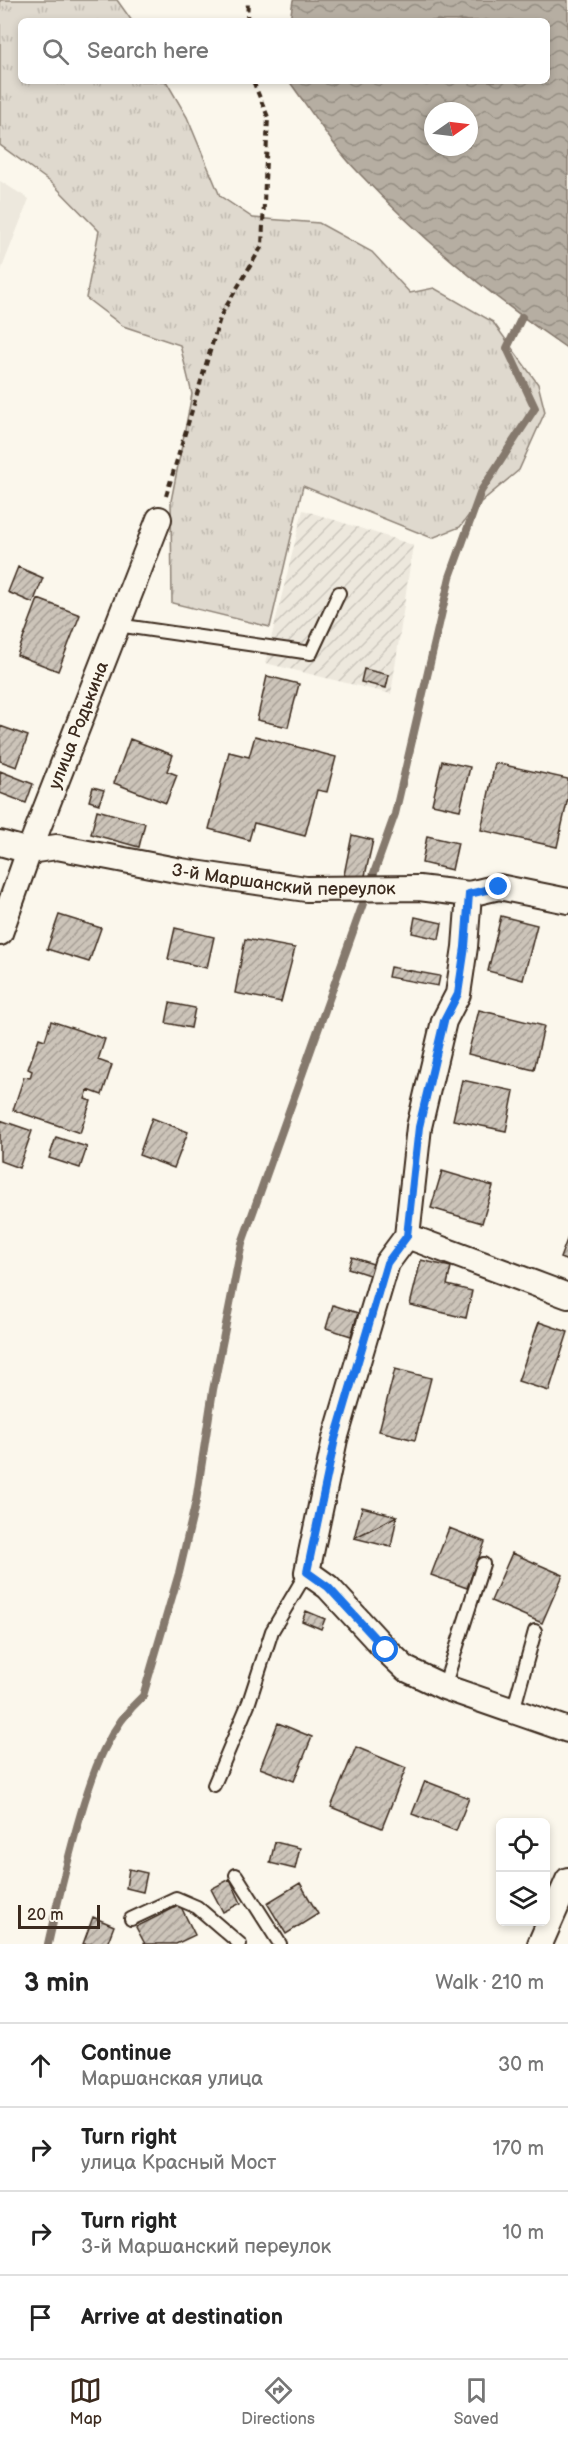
<!DOCTYPE html>
<html lang="en">
<head>
<meta charset="utf-8">
<style>
	body { margin:0; font-family:"Balsamiq Sans",sans-serif; background:#f2f2f2; color:#222 }
	.controls { position:absolute; right:18px; bottom:18px; display:grid; overflow:hidden; border-radius:9px; box-shadow:0 3px 9px #0003 }
	.controls button { width:54px; height:54px; display:grid; place-items:center; padding:0; border:0; border-bottom:2px solid #e0e0e0; background:#fff; color:#222; font:30px sans-serif }
	.compass { position:absolute; left:424px; top:102px; width:54px; height:54px; border-radius:50%; background:#fff; box-shadow:0 3px 9px #0003; rotate:76deg }
	.scale { position:absolute; left:18px; bottom:15px; width:82px; box-sizing:border-box; padding-left:6px; border:3px solid #3b2a1e; border-top:0; font-size:16px; line-height:21px; white-space:nowrap; color:#3b2a1e; -webkit-text-stroke:4px #fbf7ec; paint-order:stroke }
	.stop { position:absolute; width:18px; height:18px; margin:-14px; border:4px solid #1a73e8; border-radius:50%; background:#fff }
	.stop.end { background:#1a73e8; border-color:#fff; box-shadow:0 2px 6px #0008 }
	.list { margin:0; padding:0; list-style:none }
	h2 { display:flex; justify-content:space-between; align-items:center; height:78px; margin:0; padding:0 24px; font-size:26px }
	h2 small { font-size:20px; font-weight:400; color:#767676 }
	.list li { display:grid; grid-template-columns:39px 1fr auto; gap:18px; align-items:center; box-sizing:border-box; height:84px; padding:0 24px; border-top:2px solid #e0e0e0 }
	.list b { display:block; font-size:22px; white-space:nowrap }
	.list p { margin:0; font-size:20px; white-space:nowrap; color:#767676 }
	.list em { font-size:20px; font-style:normal; color:#767676 }
	.icon { flex:none; width:33px; height:33px; fill:none; stroke:currentColor; stroke-width:2; stroke-linecap:round; stroke-linejoin:round }
	.map { position:relative; flex:none; width:568px; height:1944px; overflow:hidden }
	.search { position:absolute; background:#fff; box-shadow:0 3px 9px #0003; left:18px; right:18px; top:18px; height:66px; display:flex; align-items:center; gap:15px; box-sizing:border-box; padding:0 21px; border-radius:9px; color:#767676; font-size:22px }
	.sheet { height:414px; background:#fff }
	nav { display:flex; justify-content:space-around; align-items:center; box-sizing:border-box; height:84px; border-top:2px solid #e0e0e0; background:#fff; font-size:16px; color:#767676 }
	nav a { display:grid; justify-items:center; gap:3px }
	nav .on { color:#3b2a1e }
	.map>svg:first-child { display:block }
	.built { fill:#ede8dd }
	.industrial { fill:url(#industrial-furrows) }
	.grass { fill:url(#grass-tufts); stroke:#8d8276; stroke-width:1.5 }
	.water { fill:url(#water-waves); stroke:#85796d; stroke-width:1.5; fill-rule:evenodd }
	.lines { fill:none; stroke-linecap:round; stroke-linejoin:round }
	.stream { stroke:#85796d; stroke-width:8 }
	.building { fill:url(#building-hatch); stroke:#3b2a1e; stroke-width:1.5 }
	.lane-casing { stroke:#3b2a1e; stroke-width:16 }
	.street-casing { stroke:#3b2a1e; stroke-width:28 }
	.path { stroke:#3b2a1e; stroke-width:4; stroke-dasharray:6 4.5; stroke-linecap:butt }
	.lane { stroke:#fbf7ec; stroke-width:12 }
	.street { stroke:#fbf7ec; stroke-width:24 }
	.route { stroke:#1a73e8; stroke-width:8 }
	.labels { text-anchor:middle; dominant-baseline:central; stroke-width:4.5; stroke-linejoin:round; paint-order:stroke }
	.street-label { font-size:18px; fill:#3b2a1e; stroke:#fbf7ec }
</style>
</head>
<body>
<div class="map">
<svg width="568" height="1944" viewBox="0 0 568 1944">
	<defs>
		<pattern id="industrial-furrows" width="10" height="10" patternUnits="userSpaceOnUse" patternTransform="scale(1.5)"><rect width="10" height="10" fill="#ede8dd"/><path d="M-1 1l2-2M0 10L10 0M9 11l2-2" fill="none" stroke="#ccc7bd"/></pattern>
		<pattern id="grass-tufts" width="24" height="20" patternUnits="userSpaceOnUse" patternTransform="scale(1.5)"><rect width="24" height="20" fill="#dfd9ce"/><path d="M3 7l-1-3M5 7V3M7 7l1-3M15 17l-1-3M17 17v-4M19 17l1-3" fill="none" stroke="#c0bab0"/></pattern>
		<pattern id="water-waves" width="16" height="10" patternUnits="userSpaceOnUse" patternTransform="scale(1.5)"><rect width="16" height="10" fill="#b6aea2"/><path d="M0 5q4-4 8 0t8 0" fill="none" stroke="#958e83"/></pattern>
		<pattern id="building-hatch" width="6" height="6" patternUnits="userSpaceOnUse" patternTransform="scale(1.5)"><rect width="6" height="6" fill="#ccc4b9"/><path d="M-1 1l2-2M0 6l6-6M5 7l2-2" fill="none" stroke="#a79f96"/></pattern>
	</defs>
	<rect width="100%" height="100%" fill="#fbf7ec"/>
	<filter id="ink" filterUnits="userSpaceOnUse"><feTurbulence type="fractalNoise" baseFrequency=".0167" numOctaves="2"/><feDisplacementMap in="SourceGraphic" scale="12" xChannelSelector="R" yChannelSelector="G"/><feConvolveMatrix kernelMatrix="1 2 1 2 8 2 1 2 1" color-interpolation-filters="sRGB"/></filter>
	<g filter="url(#ink)">
		<!-- built -->
		<path class="built" d="M 0,181 L 29,199 L 0,273 Z"/>
		<!-- industrial -->
		<path class="industrial" d="M 303,510 L 413,545 L 391,694 L 265,663 Z"/>
		<!-- grass -->
		<path class="grass" d="M 0,0 L 117,0 L 132,21 L 21,21 L 21,81 L 166,81 L 187,117 L 220,196 L 253,218 L 319,223 L 372,252 L 410,293 L 434,288 L 493,322 L 538,384 L 545,412 L 519,470 L 475,507 L 460,527 L 432,538 L 303,486 L 270,627 L 172,603 L 171,501 L 192,394 L 180,345 L 123,326 L 86,298 L 99,231 L 53,184 L 0,145 Z"/>
		<!-- water -->
		<path class="water" d="M 293,0 L 568,0 L 568,349 C 492,297 421,239 358,172 C 332,145 311,111 289,81 L 547,81 L 547,21 L 290,21 ZM 433,111 L 469,111 L 469,147 L 433,147 Z"/>
		<g class="lines">
			<!-- stream -->
			<path class="stream" d="M 48,1944 C 58,1900 68,1857 81,1813 C 94,1769 108,1728 143,1696 L 179,1573 L 196,1501 L 213,1390 L 242,1243 L 395,814 L 450,577 L 481,491 L 535,408 L 507,348 L 522,317"/>
		</g>
		<!-- building -->
		<path class="building" d="M 18,567 L 43,578 L 33,603 L 8,592 Z
			M 38,599 L 80,615 L 58,671 L 17,655 Z
			M 364,669 L 389,675 L 386,688 L 361,682 Z
			M 267,676 L 299,684 L 288,727 L 257,720 Z
			M 0,726 L 28,736 L 17,767 L 0,761 Z
			M 255,736 L 336,757 L 327,792 L 317,790 L 305,836 L 254,823 L 249,840 L 209,829 L 229,752 L 249,757 Z
			M 130,739 L 173,755 L 167,771 L 177,775 L 166,803 L 114,783 Z
			M 442,761 L 470,767 L 460,810 L 432,804 Z
			M 495,763 L 568,779 L 568,798 L 557,847 L 481,830 Z
			M 0,771 L 33,784 L 26,803 L 0,793 Z
			M 93,787 L 104,790 L 99,804 L 89,801 Z
			M 97,810 L 145,823 L 139,847 L 91,834 Z
			M 352,835 L 373,840 L 364,880 L 344,875 Z
			M 427,836 L 458,843 L 452,870 L 422,863 Z
			M 59,915 L 101,928 L 89,962 L 47,949 Z
			M 501,916 L 537,925 L 523,980 L 488,971 Z
			M 415,917 L 442,923 L 439,939 L 412,933 Z
			M 175,928 L 214,937 L 207,968 L 168,959 Z
			M 245,939 L 295,948 L 281,1002 L 235,993 Z
			M 390,967 L 440,976 L 438,986 L 388,977 Z
			M 170,1003 L 195,1008 L 191,1028 L 166,1023 Z
			M 479,1010 L 544,1026 L 534,1070 L 468,1054 Z
			M 51,1021 L 105,1039 L 98,1060 L 112,1065 L 102,1095 L 88,1090 L 85,1099 L 91,1101 L 80,1133 L 13,1110 L 24,1077 L 30,1078 L 32,1071 L 28,1069 L 39,1038 L 45,1040 Z
			M 462,1080 L 514,1091 L 506,1131 L 453,1120 Z
			M 152,1118 L 188,1132 L 174,1168 L 139,1155 Z
			M 0,1120 L 32,1131 L 19,1168 L 0,1161 Z
			M 56,1137 L 87,1147 L 80,1168 L 49,1158 Z
			M 442,1171 L 493,1186 L 482,1223 L 431,1208 Z
			M 568,1237 L 568,1261 L 560,1258 Z
			M 352,1257 L 376,1265 L 372,1276 L 348,1268 Z
			M 421,1260 L 451,1267 L 447,1285 L 472,1291 L 466,1318 L 410,1305 Z
			M 333,1305 L 358,1313 L 351,1336 L 326,1328 Z
			M 539,1322 L 568,1332 L 549,1391 L 518,1381 Z
			M 395,1369 L 431,1378 L 415,1440 L 379,1431 Z
			M 362,1507 L 397,1516 L 391,1547 L 354,1538 Z
			M 362,1507 L 397,1516 L 354,1538 Z
			M 449,1528 L 485,1542 L 467,1588 L 431,1575 Z
			M 512,1553 L 563,1575 L 542,1623 L 491,1601 Z
			M 306,1611 L 325,1619 L 321,1629 L 302,1621 Z
			M 278,1723 L 312,1737 L 294,1781 L 260,1768 Z
			M 356,1747 L 406,1768 L 382,1828 L 331,1807 Z
			M 425,1781 L 469,1798 L 456,1831 L 412,1814 Z
			M 275,1842 L 300,1848 L 295,1869 L 270,1863 Z
			M 129,1869 L 147,1873 L 143,1892 L 126,1888 Z
			M 230,1879 L 241,1903 L 223,1912 L 211,1889 Z
			M 300,1883 L 318,1914 L 286,1934 L 267,1903 Z
			M 180,1905 L 195,1935 L 176,1944 L 145,1944 L 136,1927 Z
			M 93,1917 L 114,1926 L 107,1944 L 83,1944 Z"/>
		<g class="lines">
			<defs>
				<path id="lane" d="M 117,625 L 311,653 L 339,593
					M 444,1687 L 483,1564
					M 513,1711 L 535,1631
					M 214,1785 L 249,1702 L 272,1631 L 307,1572
					M 236,1875 L 280,1944
					M 131,1919 L 176,1898 L 197,1907 L 240,1944"/>
				<g id="street">
					<path id="s1" d="M 0,843 L 29,851 L 57,847 L 181,871 L 306,889 L 419,888 L 469,894 L 499,887 L 568,901"/>
					<path d="M 469,894 L 465,947 L 458,994 L 444,1021 L 419,1127 L 407,1236 L 387,1263 L 335,1439 L 307,1572 L 328,1587 L 386,1650 L 406,1669 L 444,1687 L 568,1730"/>
					<path id="s2" d="M 0,933 L 29,851 L 159,519"/>
					<path d="M 407,1236 L 568,1296"/>
					<path d="M 540,1944 L 568,1880"/>
				</g>
			</defs>
			<!-- lane casing -->
			<use href="#lane" class="lane-casing"/>
			<!-- street casing -->
			<use href="#street" class="street-casing"/>
			<!-- path -->
			<path class="path" d="M 247,21 L 248,0
				M 166,496 L 221,315 L 262,246 L 268,117 L 253,81"/>
			<!-- lane -->
			<use href="#lane" class="lane"/>
			<!-- street -->
			<use href="#street" class="street"/>
		</g>
	</g>
	<g class="lines" filter="url(#ink)">
		<!-- route -->
		<path class="route" d="M 386,1650 L 328,1587 L 307,1572 L 335,1439 L 387,1263 L 407,1236 L 419,1127 L 444,1021 L 458,994 L 465,947 L 469,894 L 499,887"/>
	</g>
	<g class="labels">
		<!-- street labels -->
		<g class="street-label">
			<text stroke="none"><textPath href="#s2" startOffset="222">улица Родькина</textPath></text>
			<text stroke="none"><textPath href="#s1" startOffset="288">3-й Маршанский переулок</textPath></text>
		</g>
	</g>
</svg>
<div class="controls">
<button><svg class="icon" aria-label="locate" viewBox="0 0 24 24"><circle cx="12" cy="12" r="6"/><path d="M12 2v4M12 18v4M2 12h4M18 12h4"/></svg></button>
<button><svg class="icon" aria-label="layers" viewBox="0 0 24 24"><path d="M12 4l9 5-9 5-9-5zM3 14l9 5 9-5"/></svg></button>
</div>
<svg class="compass" viewBox="-18 -18 36 36"><path d="M0-13l5 13h-10z" fill="#e53935"/><path d="M0 13l5-13h-10z" fill="#767676"/></svg>
<div class="scale">20 m</div>
<div class="stop" style="left:386px;top:1650px"></div>
<div class="stop end" style="left:499px;top:887px"></div>
<div class="search"><svg class="icon" aria-label="search" viewBox="0 0 24 24"><circle cx="10" cy="10" r="6"/><path d="M15 15l6 6"/></svg>Search here</div>
</div>
<section class="sheet">
<h2>3 min<small>Walk · 210 m</small></h2>
<ul class="list">
<li><svg class="icon" aria-label="ahead" viewBox="0 0 24 24"><path d="M12 20V5M6 11l6-6 6 6"/></svg><div><b>Continue</b><p>Маршанская улица</p></div><em>30 m</em></li>
<li><svg class="icon" aria-label="right" viewBox="0 0 24 24"><path d="M7 20v-9h11M14 6l5 5-5 5"/></svg><div><b>Turn right</b><p>улица Красный Мост</p></div><em>170 m</em></li>
<li><svg class="icon" aria-label="right" viewBox="0 0 24 24"><path d="M7 20v-9h11M14 6l5 5-5 5"/></svg><div><b>Turn right</b><p>3-й Маршанский переулок</p></div><em>10 m</em></li>
<li><svg class="icon" aria-label="arrive" viewBox="0 0 24 24"><path d="M6 21V4h12l-3 4 3 4H6"/></svg><div><b>Arrive at destination</b></div></li>
</ul>
</section>
<nav>
<a class="on"><svg class="icon" aria-label="map" viewBox="0 0 24 24"><path d="M3 6l6-2 6 2 6-2v14l-6 2-6-2-6 2zM9 4v14M15 6v14"/></svg>Map</a>
<a><svg class="icon" aria-label="directions" viewBox="0 0 24 24"><path d="M12 3l9 9-9 9-9-9zM9 14v-3h6M13 9l2 2-2 2"/></svg>Directions</a>
<a><svg class="icon" aria-label="saved" viewBox="0 0 24 24"><path d="M7 4h10v16l-5-4-5 4z"/></svg>Saved</a>
</nav>
</body>
</html>
